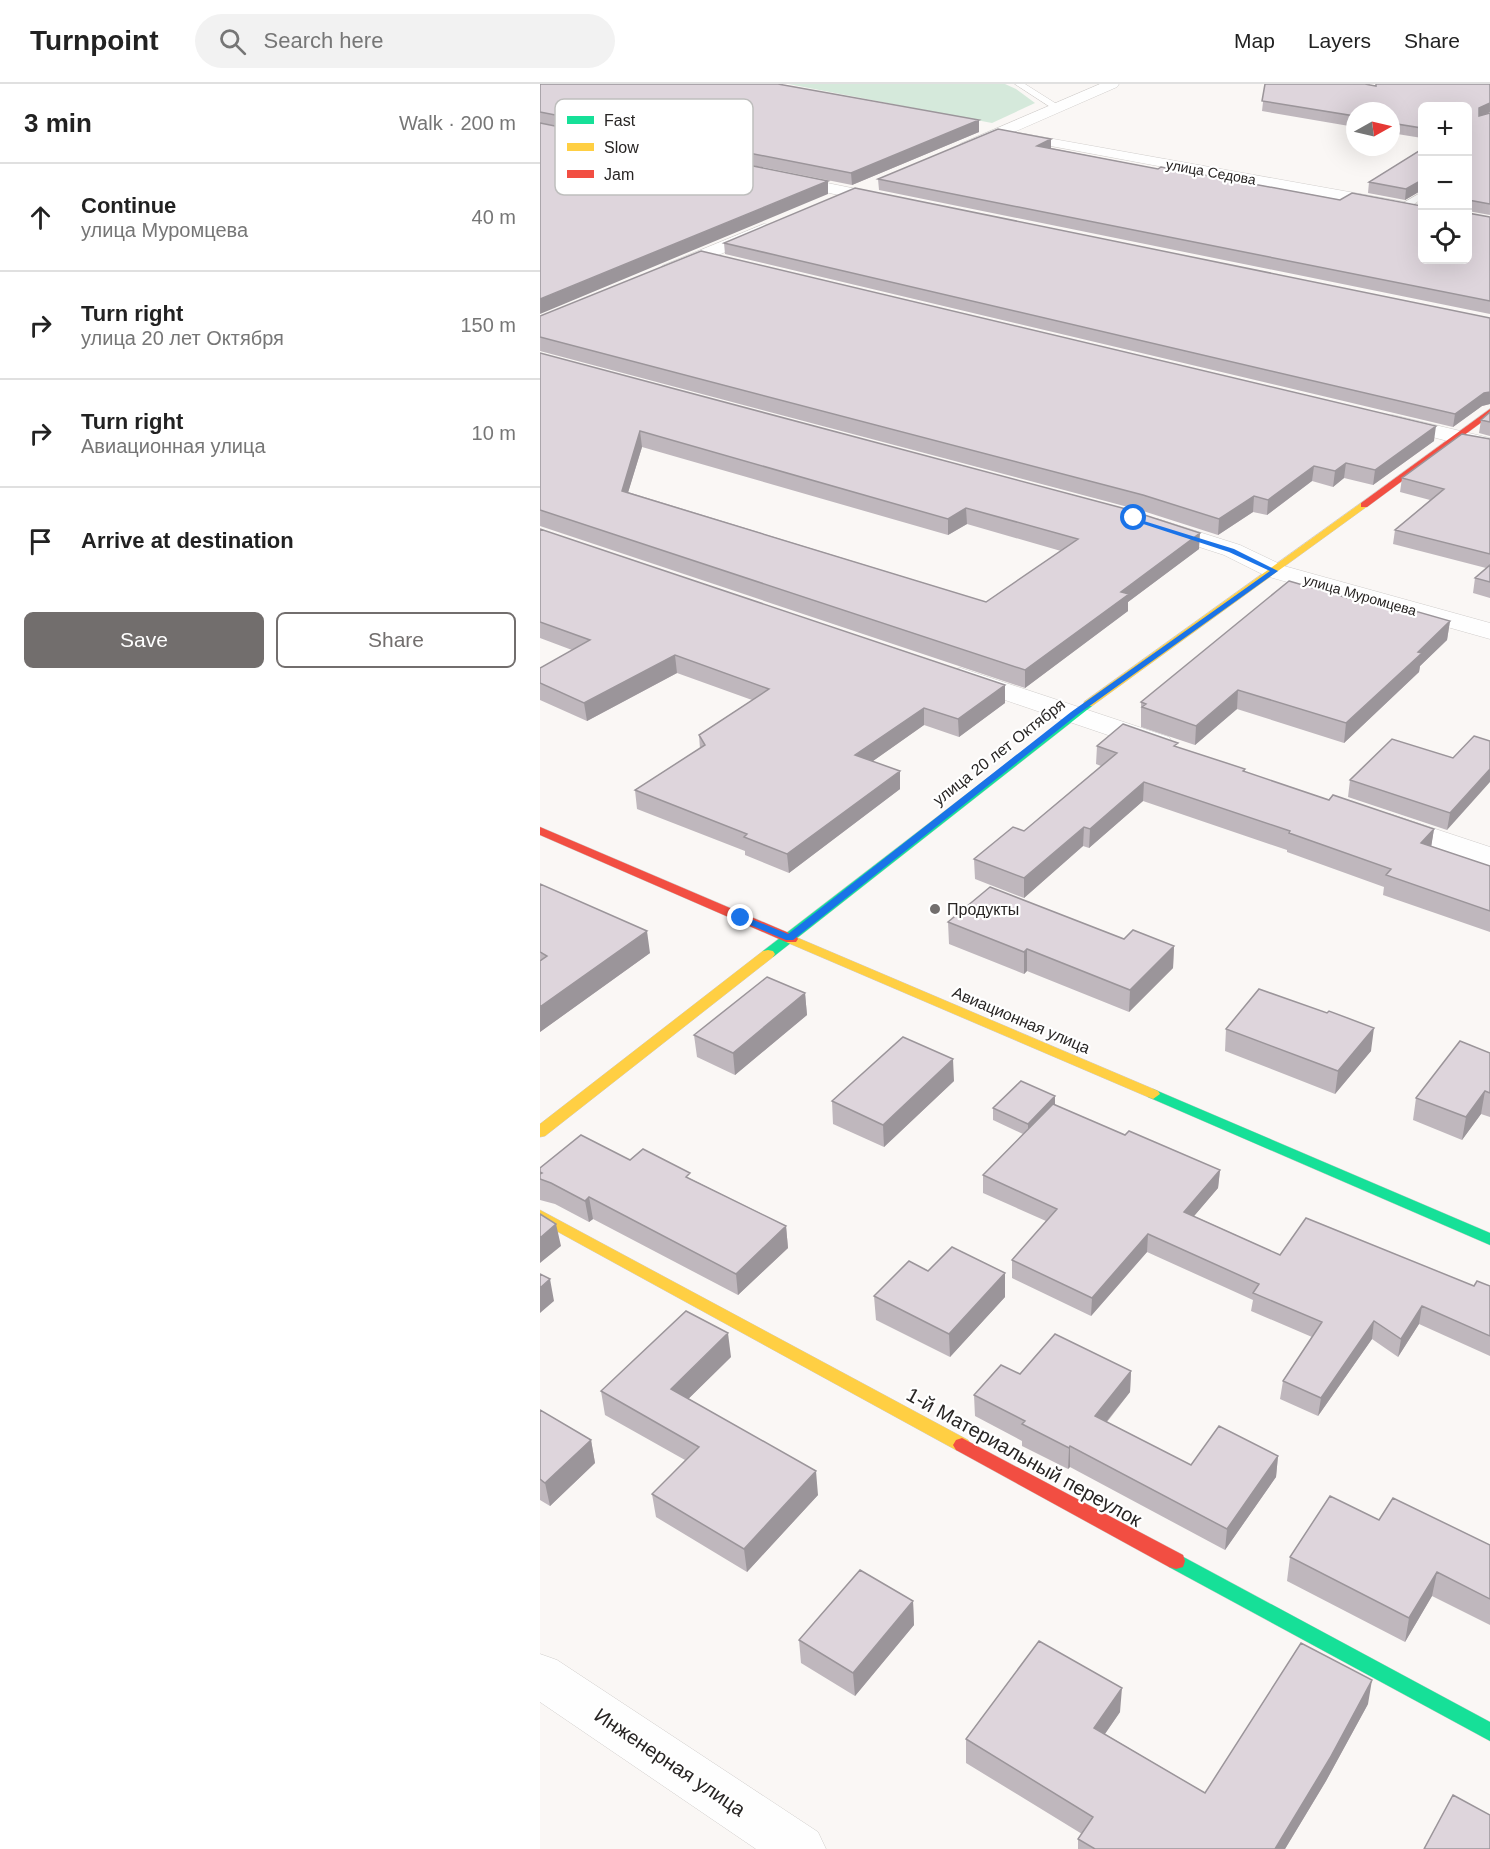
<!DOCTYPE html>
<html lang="en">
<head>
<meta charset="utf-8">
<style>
	body { margin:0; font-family:Helvetica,sans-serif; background:#f2f2f2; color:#222 }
	.controls { position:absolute; right:18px; top:18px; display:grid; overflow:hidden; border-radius:9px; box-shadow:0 6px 24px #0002 }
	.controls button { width:54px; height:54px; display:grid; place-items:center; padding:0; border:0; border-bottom:2px solid #e0e0e0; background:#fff; color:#222; font:30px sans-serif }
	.compass { position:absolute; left:806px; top:18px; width:54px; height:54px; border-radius:50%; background:#fff; box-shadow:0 6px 24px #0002; rotate:82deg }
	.stop { position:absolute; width:18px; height:18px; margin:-14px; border:4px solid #1a73e8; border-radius:50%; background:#fff }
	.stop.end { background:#1a73e8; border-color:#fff; box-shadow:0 2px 6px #0008 }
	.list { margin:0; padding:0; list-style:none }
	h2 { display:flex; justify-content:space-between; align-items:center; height:78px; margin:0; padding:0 24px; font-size:26px }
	h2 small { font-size:20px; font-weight:400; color:#767676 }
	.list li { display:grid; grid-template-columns:39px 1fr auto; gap:18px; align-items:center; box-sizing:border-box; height:108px; padding:0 24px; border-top:2px solid #e0e0e0 }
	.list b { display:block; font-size:22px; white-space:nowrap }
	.list p { margin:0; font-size:20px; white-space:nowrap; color:#767676 }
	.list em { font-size:20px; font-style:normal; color:#767676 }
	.actions { display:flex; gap:12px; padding:18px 24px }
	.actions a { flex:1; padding:14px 0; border:2px solid #726e6d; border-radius:9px; text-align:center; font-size:21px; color:#726e6d }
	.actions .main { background:#726e6d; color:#fff }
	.icon { flex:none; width:33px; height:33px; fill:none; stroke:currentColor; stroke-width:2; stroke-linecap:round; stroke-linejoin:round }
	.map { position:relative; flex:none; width:950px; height:1765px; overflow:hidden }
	header { display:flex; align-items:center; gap:36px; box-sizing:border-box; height:84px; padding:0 30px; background:#fff; border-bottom:2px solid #e0e0e0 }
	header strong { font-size:28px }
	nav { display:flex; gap:33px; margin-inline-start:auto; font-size:21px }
	.search { width:420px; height:54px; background:#f2f2f2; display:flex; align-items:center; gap:15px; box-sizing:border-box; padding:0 21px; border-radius:33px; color:#767676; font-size:22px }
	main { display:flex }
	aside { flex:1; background:#fff }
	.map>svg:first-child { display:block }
	.green { fill:#d5e9db }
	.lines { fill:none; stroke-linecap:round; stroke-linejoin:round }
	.lane-casing { stroke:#d0cdcb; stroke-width:1 }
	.street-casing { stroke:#d0cdcb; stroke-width:1 }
	.fast-casing { stroke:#d0cdcb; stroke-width:1 }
	.slow-casing { stroke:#d0cdcb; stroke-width:1 }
	.jam-casing { stroke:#d0cdcb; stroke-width:1 }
	.lane { fill:#fefefe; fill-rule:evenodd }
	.street { fill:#fefefe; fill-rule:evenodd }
	.fast { fill:#16e098; fill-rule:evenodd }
	.slow { fill:#ffcf43; fill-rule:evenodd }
	.jam { fill:#f24e42; fill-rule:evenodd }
	.wall { fill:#bfb7bd; fill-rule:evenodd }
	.shaded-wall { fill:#9b959a }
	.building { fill:#ded5dc; stroke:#9b959a; stroke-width:1.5; fill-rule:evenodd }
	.route { fill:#1a73e8 }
	.poi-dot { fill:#726e6d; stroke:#fff; stroke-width:2 }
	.labels { text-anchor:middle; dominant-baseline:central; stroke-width:4.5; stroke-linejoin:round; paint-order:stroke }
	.far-street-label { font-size:14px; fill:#282524; stroke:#fff }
	.street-label { font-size:16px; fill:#282524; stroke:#fff }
	.poi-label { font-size:16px; fill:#282524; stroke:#fff; text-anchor:start }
	.near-street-label { font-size:20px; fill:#282524; stroke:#fff }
	.key { fill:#fff; stroke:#bebebd; stroke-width:1.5 }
	.key-label { font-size:16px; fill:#282524 }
</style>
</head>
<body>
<header>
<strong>Turnpoint</strong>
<div class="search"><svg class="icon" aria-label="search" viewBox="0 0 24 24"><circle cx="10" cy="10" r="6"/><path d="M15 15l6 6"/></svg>Search here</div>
<nav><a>Map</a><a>Layers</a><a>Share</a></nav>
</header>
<main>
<aside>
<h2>3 min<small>Walk · 200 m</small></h2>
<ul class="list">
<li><svg class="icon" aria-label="ahead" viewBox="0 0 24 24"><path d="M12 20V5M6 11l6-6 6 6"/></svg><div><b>Continue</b><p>улица Муромцева</p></div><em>40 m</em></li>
<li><svg class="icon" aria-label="right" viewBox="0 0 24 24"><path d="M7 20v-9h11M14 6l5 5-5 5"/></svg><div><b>Turn right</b><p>улица 20 лет Октября</p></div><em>150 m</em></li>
<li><svg class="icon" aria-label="right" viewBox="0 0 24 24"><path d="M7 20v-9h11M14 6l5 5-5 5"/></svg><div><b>Turn right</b><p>Авиационная улица</p></div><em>10 m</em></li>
<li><svg class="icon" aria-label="arrive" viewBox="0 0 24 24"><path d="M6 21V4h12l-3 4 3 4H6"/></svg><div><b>Arrive at destination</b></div></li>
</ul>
<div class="actions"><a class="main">Save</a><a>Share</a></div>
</aside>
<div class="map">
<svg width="950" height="1765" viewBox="0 0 950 1765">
	<rect width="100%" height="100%" fill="#faf7f5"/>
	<!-- green -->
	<path class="green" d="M 248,0 L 465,0 L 476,5 L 495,19 L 452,39 Z"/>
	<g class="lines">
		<defs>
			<path id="lane" d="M 475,0 L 485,0 L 523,24 L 515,26 Z
				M 882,108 L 882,115 L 867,124 L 858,122 Z"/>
			<path id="street" d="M 560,0 L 579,0 L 577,3 L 474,48 L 882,121 L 882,131 L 462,53 L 425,68 L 417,63 L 420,60 Z
				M 243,90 L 351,112 L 359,117 L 351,122 L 237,98 L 235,95 Z
				M 224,140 L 230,141 L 233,145 L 230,149 L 134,190 L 122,190 L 119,186 L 122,182 Z
				M 853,331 L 950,354 L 950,368 L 846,341 L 842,337 L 846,333 Z
				M 618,435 L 700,461 L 744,482 L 950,539 L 950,555 L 726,492 L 684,471 L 610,447 L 606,442 L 610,437 Z
				M 421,584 L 629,653 L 633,659 L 629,665 L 619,667 L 609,665 L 412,598 L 408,592 L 412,586 Z
				M 850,730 L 950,763 L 950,782 L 839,745 L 835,739 L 839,733 Z
				M 0,1570 L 17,1576 L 278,1748 L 286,1765 L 216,1765 L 0,1618 Z"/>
			<path id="fast" d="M 548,617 L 552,618 L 552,622 L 233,873 L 223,873 L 221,870 L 223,867 Z
				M 613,1005 L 950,1149 L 950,1161 L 608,1013 L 606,1010 L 608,1007 Z
				M 636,1469 L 950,1638 L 950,1657 L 629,1483 L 627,1477 L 629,1471 Z"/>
			<path id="slow" d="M 821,419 L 829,421 L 552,622 L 544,622 L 544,618 Z
				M 251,851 L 618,1007 L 620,1010 L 613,1015 L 608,1013 L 246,858 L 244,855 L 246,852 Z
				M 228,866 L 233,867 L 235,870 L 233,873 L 5,1052 L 0,1053 L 0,1040 L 223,867 Z
				M 0,1126 L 428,1356 L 431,1361 L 428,1366 L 422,1368 L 416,1366 L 0,1138 Z"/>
			<path id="jam" d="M 950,325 L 950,332 L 827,423 L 821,423 L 821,419 Z
				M 0,743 L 256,852 L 258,855 L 256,858 L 246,858 L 0,751 Z
				M 422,1354 L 643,1471 L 645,1477 L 643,1483 L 636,1485 L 629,1483 L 416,1366 L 413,1361 L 416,1356 Z"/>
		</defs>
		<!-- lane casing -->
		<use href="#lane" class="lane-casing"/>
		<!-- street casing -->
		<use href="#street" class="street-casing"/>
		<!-- fast casing -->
		<use href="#fast" class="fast-casing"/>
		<!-- slow casing -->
		<use href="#slow" class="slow-casing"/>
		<!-- jam casing -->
		<use href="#jam" class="jam-casing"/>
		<!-- lane -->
		<use href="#lane" class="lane"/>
		<!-- street -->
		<use href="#street" class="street"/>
		<!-- fast -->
		<use href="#fast" class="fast"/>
		<!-- slow -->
		<use href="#slow" class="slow"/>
		<!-- jam -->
		<use href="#jam" class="jam"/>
	</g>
	<!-- wall -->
	<path class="wall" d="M 0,0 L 439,48 L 312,101 L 0,39 Z
		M 725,0 L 825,0 L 836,2 L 836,0 L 950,0 L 950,28 L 946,30 L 950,29 L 950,131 L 928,127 L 928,129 L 950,133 L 950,230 L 339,106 L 338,95 L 458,45 L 511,55 L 511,64 L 618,85 L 621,83 L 800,116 L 812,109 L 882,122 L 882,176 L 927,176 L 927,22 L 882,22 L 882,54 L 851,49 L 851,27 L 815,27 L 815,43 L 722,27 Z
		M 882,65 L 882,106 L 865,116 L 828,109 L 829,98 Z
		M 184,159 L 950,234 L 950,320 L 942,322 L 913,343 L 185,170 Z
		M 0,232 L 894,357 L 833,401 L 804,394 L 793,403 L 772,397 L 727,431 L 713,428 L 678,451 L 603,427 L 0,267 Z
		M 0,269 L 659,465 L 588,518 L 588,527 L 485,604 L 0,442 ZM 102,363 L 408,451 L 427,440 L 521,467 L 446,518 L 88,408 Z
		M 950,328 L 950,352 L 939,349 L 941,336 Z
		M 950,355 L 950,514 L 933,509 L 935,494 L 946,484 L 853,460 L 855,446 L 890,416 L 860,408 L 862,394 Z
		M 0,445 L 465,601 L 465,619 L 419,653 L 384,641 L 333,677 L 360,705 L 249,789 L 205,771 L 205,767 L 97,725 L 95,706 L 160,665 L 159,651 L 212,616 L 137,589 L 47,637 L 0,616 L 0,584 L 32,566 L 0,554 Z
		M 821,518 L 910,537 L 907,556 L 880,582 L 879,588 L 804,659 L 697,625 L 655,661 L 601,643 L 601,618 Z
		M 950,657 L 907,746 L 808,713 L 810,696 L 913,674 Z
		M 557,662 L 637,663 L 705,685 L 705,688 L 789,716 L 894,745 L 891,762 L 950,782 L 950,848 L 843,811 L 844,803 L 747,768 L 747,766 L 603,717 L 549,764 L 543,762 L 484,814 L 435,795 L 434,775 L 484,747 L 561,682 L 556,680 Z
		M 0,800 L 110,869 L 0,948 Z
		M 408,838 L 584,855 L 634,862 L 633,884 L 589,928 L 487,887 L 484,890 L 409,860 Z
		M 265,909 L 267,931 L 195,991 L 157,973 L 154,951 Z
		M 686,945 L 831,967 L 795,1010 L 685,967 Z
		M 950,969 L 950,1033 L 941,1030 L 922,1056 L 873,1036 L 876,1014 Z
		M 414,997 L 344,1063 L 293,1040 L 292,1017 Z
		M 515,1012 L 515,1021 L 585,1051 L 680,1086 L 678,1104 L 654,1132 L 740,1171 L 934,1202 L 950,1202 L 950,1272 L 879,1240 L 858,1273 L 832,1255 L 778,1332 L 740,1315 L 743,1297 L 772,1253 L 711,1227 L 713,1216 L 607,1168 L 551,1232 L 472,1194 L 472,1176 L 506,1137 L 443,1109 L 443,1091 L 483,1050 L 453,1036 L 453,1024 Z
		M 90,1076 L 151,1095 L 246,1142 L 248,1164 L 198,1211 L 53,1135 L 49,1138 L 15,1120 L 0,1116 L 0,1084 Z
		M 388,1187 L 465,1189 L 465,1213 L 410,1273 L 336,1236 L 334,1212 Z
		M 191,1273 L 148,1315 L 278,1411 L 207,1488 L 116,1433 L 112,1410 L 145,1376 L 65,1331 L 61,1307 Z
		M 591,1287 L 590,1308 L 567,1338 L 651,1381 L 738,1372 L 736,1393 L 685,1466 L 530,1383 L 528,1385 L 482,1362 L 482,1357 L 435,1332 L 434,1311 L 480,1290 Z
		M 0,1326 L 51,1356 L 55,1379 L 10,1422 L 0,1416 Z
		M 839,1436 L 950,1461 L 950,1541 L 892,1512 L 865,1558 L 747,1497 L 750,1473 Z
		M 373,1517 L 374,1541 L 315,1612 L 261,1579 L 259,1556 Z
		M 828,1620 L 786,1697 L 745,1765 L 538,1765 L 538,1755 L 542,1750 L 426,1679 L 426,1655 L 580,1628 L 565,1650 L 665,1709 Z"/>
	<!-- shaded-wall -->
	<path class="shaded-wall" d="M 950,19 L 950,28 L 938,34 L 939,24 Z
		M 439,36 L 439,48 L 312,101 L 311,89 Z
		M 511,55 L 511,65 L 497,62 Z
		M 882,96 L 882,106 L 865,116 L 866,105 Z
		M 288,97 L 288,110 L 0,230 L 0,215 Z
		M 950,308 L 950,320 L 942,322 L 913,343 L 915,330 L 944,309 Z
		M 896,342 L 894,357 L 833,401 L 835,386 Z
		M 100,347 L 102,363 L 84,422 L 82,407 Z
		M 806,379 L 804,394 L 793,403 L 795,387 Z
		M 774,382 L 772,397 L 727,431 L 728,416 Z
		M 714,412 L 713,428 L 678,451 L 679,435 Z
		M 426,424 L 427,440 L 408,451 L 408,435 Z
		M 660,449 L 659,465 L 588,518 L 588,527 L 485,604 L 485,586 L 581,508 Z
		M 910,537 L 907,556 L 880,582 L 879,588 L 804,659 L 806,639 L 878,568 Z
		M 135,571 L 137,589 L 47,637 L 44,619 Z
		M 465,601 L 465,619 L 419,653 L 418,635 Z
		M 698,606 L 697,625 L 655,661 L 656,642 Z
		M 384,624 L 384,641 L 316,689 L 315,671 Z
		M 950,685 L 950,698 L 907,746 L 910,729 Z
		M 360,687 L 360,705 L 249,789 L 247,770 Z
		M 604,698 L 603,717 L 549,764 L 550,745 Z
		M 544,743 L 543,762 L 484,814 L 484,794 Z
		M 894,745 L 891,764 L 881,759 Z
		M 107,847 L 110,869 L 0,948 L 0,923 Z
		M 634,862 L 633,884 L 589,928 L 590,906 Z
		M 487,865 L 487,887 L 484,890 L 484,868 Z
		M 265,909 L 267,931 L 195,991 L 193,969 Z
		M 834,944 L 831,967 L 795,1010 L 798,987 Z
		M 413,975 L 414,997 L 344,1063 L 343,1041 Z
		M 945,1007 L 941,1030 L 922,1056 L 926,1033 Z
		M 515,1012 L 515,1024 L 488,1052 L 488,1040 Z
		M 680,1086 L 678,1104 L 643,1145 L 644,1128 Z
		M 49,1113 L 53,1135 L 49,1138 L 45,1117 Z
		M 16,1140 L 21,1162 L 0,1179 L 0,1154 Z
		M 246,1142 L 248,1164 L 198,1211 L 196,1190 Z
		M 608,1150 L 607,1168 L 551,1232 L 552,1214 Z
		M 465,1189 L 465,1213 L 410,1273 L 409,1250 Z
		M 10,1195 L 14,1217 L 0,1229 L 0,1204 Z
		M 882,1222 L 879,1240 L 858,1273 L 861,1255 Z
		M 834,1237 L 832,1255 L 778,1332 L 781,1314 Z
		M 188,1249 L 191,1273 L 134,1329 L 131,1305 Z
		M 591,1287 L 590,1308 L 554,1353 L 555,1332 Z
		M 51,1356 L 55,1379 L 10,1422 L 5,1399 Z
		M 530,1362 L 530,1383 L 528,1385 L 529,1364 Z
		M 738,1372 L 736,1393 L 685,1466 L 687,1445 Z
		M 276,1387 L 278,1411 L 207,1488 L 204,1465 Z
		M 897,1488 L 892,1512 L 865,1558 L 869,1534 Z
		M 373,1517 L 374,1541 L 315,1612 L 313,1589 Z
		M 832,1596 L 828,1620 L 786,1697 L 745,1765 L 735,1765 Z
		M 582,1604 L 580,1628 L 553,1667 L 554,1644 Z"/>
	<!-- building -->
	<path class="building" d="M 0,0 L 238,0 L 439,36 L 311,89 L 0,28 Z
		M 725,0 L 825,0 L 836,2 L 836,0 L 950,0 L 950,19 L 939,24 L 939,32 L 950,29 L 950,120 L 928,116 L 928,129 L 950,133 L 950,217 L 338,95 L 458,45 L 511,55 L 497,62 L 618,85 L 621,83 L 800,116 L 812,109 L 882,122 L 882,176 L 927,176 L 927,22 L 882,22 L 882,44 L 851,39 L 851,27 L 815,27 L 815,32 L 722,17 Z
		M 0,39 L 288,97 L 0,215 Z
		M 882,65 L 882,96 L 866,105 L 829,98 Z
		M 315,104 L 950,234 L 950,308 L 944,309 L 915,330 L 184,159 Z
		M 161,167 L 896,342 L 835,386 L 806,379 L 795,387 L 774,382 L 728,416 L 714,412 L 679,435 L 603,411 L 0,253 L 0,232 Z
		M 0,269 L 586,425 L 660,449 L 581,508 L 589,510 L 485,586 L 0,426 ZM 100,347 L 408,435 L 426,424 L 538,455 L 446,518 L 82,407 Z
		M 950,328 L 950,338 L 941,336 Z
		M 922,350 L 950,355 L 950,470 L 855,446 L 904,405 L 862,394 Z
		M 0,445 L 465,601 L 418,635 L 384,624 L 315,671 L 360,687 L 247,770 L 204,753 L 207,750 L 95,706 L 165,661 L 159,651 L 229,605 L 135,571 L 44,619 L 0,599 L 0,584 L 50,556 L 0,538 Z
		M 950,481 L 950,498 L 935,494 Z
		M 749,497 L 821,518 L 826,513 L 910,537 L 878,568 L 882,569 L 806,639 L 698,606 L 656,642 L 602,623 L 606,620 L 601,618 Z
		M 583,640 L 638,659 L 634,662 L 705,685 L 703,687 L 789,716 L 793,711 L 894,745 L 881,759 L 950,782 L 950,827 L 846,791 L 851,785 L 749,749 L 750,747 L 604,698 L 550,745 L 544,743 L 484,794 L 434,775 L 473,743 L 484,747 L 577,669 L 557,662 Z
		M 934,652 L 950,657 L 950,685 L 910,729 L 810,696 L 852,655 L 913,674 Z
		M 0,800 L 107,847 L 0,923 L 0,877 L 7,872 L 0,868 Z
		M 450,803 L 584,855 L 593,846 L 634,862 L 590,906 L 487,865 L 484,868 L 408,838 Z
		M 227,893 L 265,909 L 193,969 L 154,951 Z
		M 719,905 L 787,929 L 789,927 L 834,944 L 798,987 L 686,945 Z
		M 363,953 L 413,975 L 343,1041 L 292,1017 Z
		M 920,957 L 950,969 L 950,1009 L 945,1007 L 926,1033 L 876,1014 Z
		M 481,997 L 515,1012 L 488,1040 L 453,1024 Z
		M 513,1020 L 585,1051 L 589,1047 L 680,1086 L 644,1128 L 740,1171 L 766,1134 L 934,1202 L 937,1197 L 950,1202 L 950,1252 L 882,1222 L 861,1255 L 834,1237 L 781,1314 L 743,1297 L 782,1238 L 713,1209 L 719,1200 L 608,1150 L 552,1214 L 472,1176 L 517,1125 L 443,1091 Z
		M 41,1051 L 90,1076 L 103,1065 L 150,1089 L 146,1093 L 246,1142 L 196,1190 L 49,1113 L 45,1117 L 11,1099 L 0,1095 L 0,1090 L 2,1089 L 0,1088 L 0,1084 Z
		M 0,1130 L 16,1140 L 0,1154 Z
		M 412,1163 L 465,1189 L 409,1250 L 334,1212 L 369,1177 L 388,1187 Z
		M 0,1190 L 10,1195 L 0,1204 Z
		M 146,1227 L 188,1249 L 131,1305 L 276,1387 L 204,1465 L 112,1410 L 159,1363 L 61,1307 Z
		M 515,1250 L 591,1287 L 555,1332 L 651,1381 L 679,1342 L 738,1372 L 687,1445 L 530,1362 L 529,1364 L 482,1340 L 485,1337 L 434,1311 L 461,1281 L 480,1290 Z
		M 0,1326 L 51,1356 L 5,1399 L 0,1395 Z
		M 790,1412 L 839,1436 L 853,1414 L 950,1461 L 950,1515 L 897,1488 L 869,1534 L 750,1473 Z
		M 320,1486 L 373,1517 L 313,1589 L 259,1556 Z
		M 499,1557 L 582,1604 L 554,1644 L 665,1709 L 761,1559 L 832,1596 L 790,1674 L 735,1765 L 555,1765 L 538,1755 L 553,1733 L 426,1655 Z
		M 913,1711 L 950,1731 L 950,1765 L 884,1765 Z"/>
	<!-- route -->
	<path class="route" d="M 591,433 L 694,465 L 738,487 L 537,631 L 253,856 L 246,856 L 198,836 L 198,832 L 204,832 L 248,850 L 531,628 L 730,487 L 689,468 L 591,436 Z"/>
	<!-- markers -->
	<circle class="poi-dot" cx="395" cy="825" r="6"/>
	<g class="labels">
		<!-- far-street labels -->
		<g class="far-street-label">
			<text transform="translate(671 88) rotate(10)">улица Седова</text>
			<text transform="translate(820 511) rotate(16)">улица Муромцева</text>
		</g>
		<!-- street labels -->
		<g class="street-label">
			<text transform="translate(459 668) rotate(-38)">улица 20 лет Октября</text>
			<text transform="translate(481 936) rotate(23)">Авиационная улица</text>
		</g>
		<!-- poi labels -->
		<g class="poi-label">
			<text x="407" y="825">Продукты</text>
		</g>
		<!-- near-street labels -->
		<g class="near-street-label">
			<text transform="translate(484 1373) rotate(29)">1-й Материальный переулок</text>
			<text transform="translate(130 1678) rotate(34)">Инженерная улица</text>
		</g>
	</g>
	<!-- legend -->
	<rect x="15" y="15" width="198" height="96" rx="9" class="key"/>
	<rect x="27" y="32" width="27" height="8" fill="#16e098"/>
	<rect x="27" y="59" width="27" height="8" fill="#ffcf43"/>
	<rect x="27" y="86" width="27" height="8" fill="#f24e42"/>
	<g class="key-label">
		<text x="64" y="42">Fast</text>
		<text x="64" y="69">Slow</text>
		<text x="64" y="96">Jam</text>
	</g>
</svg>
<div class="controls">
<button>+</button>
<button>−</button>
<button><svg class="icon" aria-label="locate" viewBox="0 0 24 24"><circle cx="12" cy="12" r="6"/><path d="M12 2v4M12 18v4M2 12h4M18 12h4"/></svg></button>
</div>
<svg class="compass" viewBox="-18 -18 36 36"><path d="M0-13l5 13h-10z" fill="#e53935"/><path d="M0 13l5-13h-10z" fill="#767676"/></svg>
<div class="stop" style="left:594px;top:434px"></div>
<div class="stop end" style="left:201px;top:834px"></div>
</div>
</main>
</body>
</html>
